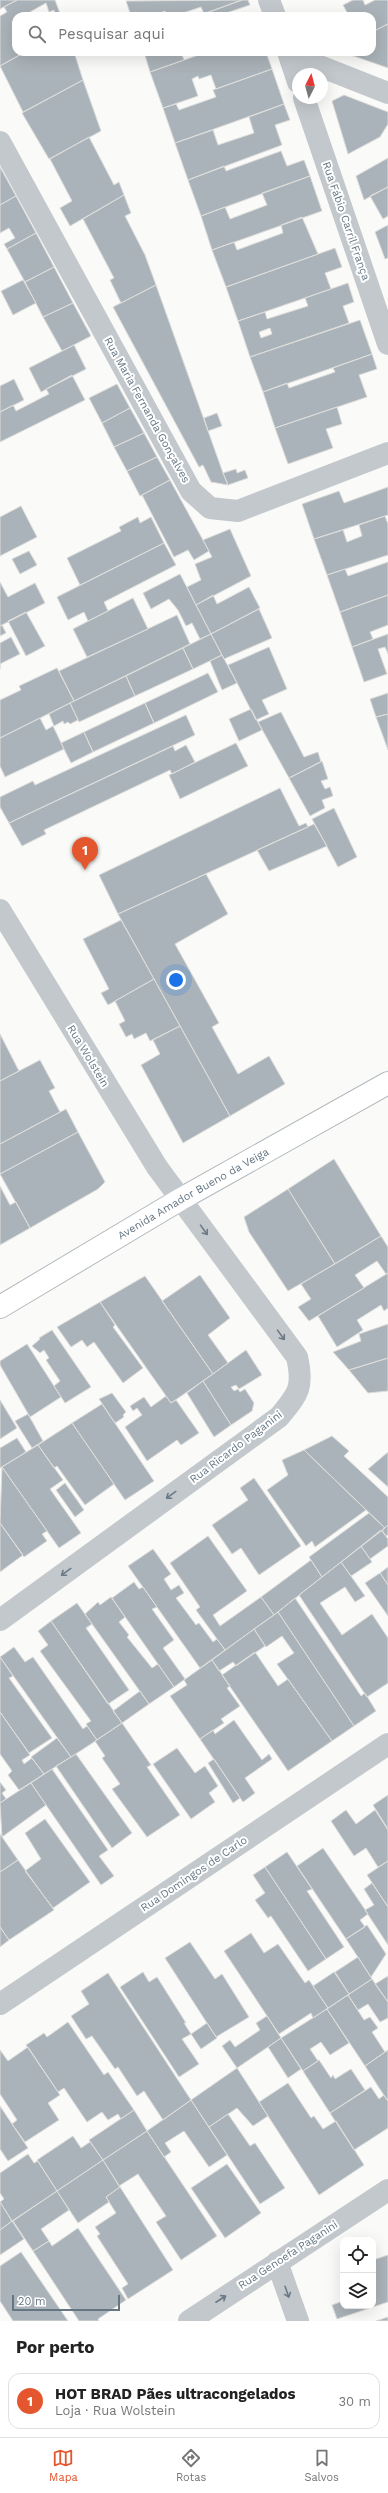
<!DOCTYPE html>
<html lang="pt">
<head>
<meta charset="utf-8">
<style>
	body { margin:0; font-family:"Work Sans",sans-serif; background:#f2f2f2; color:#222 }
	.controls { position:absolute; right:12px; bottom:12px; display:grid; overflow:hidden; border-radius:8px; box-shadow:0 4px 16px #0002 }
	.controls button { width:36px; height:36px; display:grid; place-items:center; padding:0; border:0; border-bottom:1px solid #e0e0e0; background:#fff; color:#222; font:20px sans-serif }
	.compass { position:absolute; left:292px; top:68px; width:36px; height:36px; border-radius:50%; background:#fff; box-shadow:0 4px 16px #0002; rotate:6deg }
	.scale { position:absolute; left:12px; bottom:10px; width:108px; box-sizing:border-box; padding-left:4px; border:2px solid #657683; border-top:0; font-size:11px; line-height:14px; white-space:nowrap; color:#657683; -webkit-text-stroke:3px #fff; paint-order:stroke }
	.you { position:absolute; left:176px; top:980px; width:14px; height:14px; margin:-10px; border:3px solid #fff; border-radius:50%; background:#1a73e8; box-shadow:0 0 0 6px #1a73e833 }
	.badge { display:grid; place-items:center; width:26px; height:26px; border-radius:50%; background:#e4572e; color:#fff; font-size:13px; font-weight:700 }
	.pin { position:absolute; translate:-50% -33px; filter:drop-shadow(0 1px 2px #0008) }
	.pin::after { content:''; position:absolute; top:21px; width:14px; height:12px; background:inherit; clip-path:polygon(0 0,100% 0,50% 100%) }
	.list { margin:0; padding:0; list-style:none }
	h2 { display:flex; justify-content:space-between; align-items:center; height:52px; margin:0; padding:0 16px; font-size:17px }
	h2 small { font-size:13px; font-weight:400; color:#767676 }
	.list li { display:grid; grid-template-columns:26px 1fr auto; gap:12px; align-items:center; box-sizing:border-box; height:56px; margin:0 8px 8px; padding:0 8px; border:1px solid #e0e0e0; border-radius:12px }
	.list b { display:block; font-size:15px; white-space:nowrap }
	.list p { margin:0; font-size:13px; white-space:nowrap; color:#767676 }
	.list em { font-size:13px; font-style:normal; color:#767676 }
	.icon { flex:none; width:22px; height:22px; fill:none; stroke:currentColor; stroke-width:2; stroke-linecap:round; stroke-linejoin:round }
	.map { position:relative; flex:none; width:388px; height:2321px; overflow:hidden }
	.search { position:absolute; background:#fff; box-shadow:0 4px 16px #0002; left:12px; right:12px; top:12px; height:44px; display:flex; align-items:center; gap:10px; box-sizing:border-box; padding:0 14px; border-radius:12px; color:#767676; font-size:15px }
	.sheet { height:116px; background:#fff }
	nav { display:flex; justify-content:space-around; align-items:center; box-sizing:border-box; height:56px; border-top:1px solid #e0e0e0; background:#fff; font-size:11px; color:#767676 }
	nav a { display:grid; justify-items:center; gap:2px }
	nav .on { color:#e4572e }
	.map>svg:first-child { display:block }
	.building { fill:#aab3b9; stroke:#dcdcda; fill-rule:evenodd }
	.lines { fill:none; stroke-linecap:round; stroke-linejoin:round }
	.secondary-casing { stroke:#b3babf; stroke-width:24 }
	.minor { stroke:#c3c8cc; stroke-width:22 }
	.secondary { stroke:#fff; stroke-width:22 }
	.oneway { stroke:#6a7a87 }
	.labels { text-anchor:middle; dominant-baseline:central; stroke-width:4; stroke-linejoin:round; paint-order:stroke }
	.street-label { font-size:11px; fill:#657683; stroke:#fff }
</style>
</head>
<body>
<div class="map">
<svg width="388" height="2321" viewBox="0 0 388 2321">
	<rect width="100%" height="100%" fill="#fafaf8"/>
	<!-- building -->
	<path class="building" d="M 0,0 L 17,0 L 0,9 Z
		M 17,0 L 55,0 L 61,16 L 55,16 L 54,10 L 49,12 L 46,3 L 28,13 L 29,16 L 16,16 L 16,52 L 25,52 L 0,66 L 0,16 L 7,12 L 4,7 Z
		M 242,0 L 248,0 L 250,5 L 229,12 L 230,16 L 197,16 Z
		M 242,0 L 204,14 L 201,7 L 174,16 L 167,16 L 165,11 L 153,16 L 131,16 L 126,1 Z
		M 353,0 L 363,0 L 365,5 L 375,0 L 388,0 L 388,24 L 372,32 L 372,16 L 349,16 L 343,5 Z
		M 388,24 L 388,68 L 342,52 L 372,52 L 372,32 Z
		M 25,52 L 74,52 L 83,80 L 23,112 L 0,66 Z
		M 144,52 L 181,52 L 184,60 L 150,72 Z
		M 266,52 L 272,69 L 216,89 L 211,75 L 199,79 L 198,76 L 192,79 L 198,96 L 163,108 L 150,72 L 207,52 Z
		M 272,69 L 284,104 L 175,143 L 163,108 L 176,104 L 179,110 L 216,97 L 213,90 Z
		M 83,80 L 101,131 L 49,159 L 22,113 Z
		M 344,95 L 388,112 L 388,124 L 380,137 L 348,154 L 332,101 Z
		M 284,104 L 290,120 L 275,125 L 282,145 L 188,180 L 175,143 L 213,130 L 218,145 L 254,133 L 249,117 Z
		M 89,137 L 114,185 L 119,182 L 124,195 L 70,226 L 60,208 L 72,201 L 50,159 Z
		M 281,151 L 287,166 L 304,160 L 310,176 L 201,216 L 188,180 L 224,166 L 226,171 Z
		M 388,158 L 388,187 L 364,200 L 356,176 Z
		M 0,167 L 16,196 L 0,205 Z
		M 310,176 L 322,211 L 212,250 L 201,216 L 225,207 L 230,219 L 267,205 L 262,193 Z
		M 388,187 L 388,216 L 383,219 L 370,196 Z
		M 124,195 L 131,213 L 125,216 L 145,255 L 156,285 L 121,303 L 110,280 L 114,278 L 83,219 Z
		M 16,196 L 36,233 L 7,249 L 4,244 L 15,238 L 9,228 L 0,233 L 0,205 Z
		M 302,217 L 318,254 L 226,287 L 212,250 L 234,242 L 237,250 L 283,233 L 281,225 Z
		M 388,225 L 388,258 L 385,259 L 375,232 Z
		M 36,233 L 54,267 L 25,282 L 7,249 Z
		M 335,248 L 342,267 L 325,273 L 331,289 L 238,321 L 226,287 Z
		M 54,267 L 73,303 L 43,317 L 25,282 Z
		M 23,280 L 36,303 L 13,315 L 1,291 Z
		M 348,283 L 354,302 L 343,306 L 349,323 L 250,357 L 238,321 L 265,312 L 267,319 L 308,306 L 305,298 ZM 270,328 L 272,334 L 261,338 L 259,332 Z
		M 156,285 L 223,473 L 228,485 L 211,482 L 203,465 L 199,467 L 113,307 Z
		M 73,303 L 91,336 L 62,351 L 43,317 Z
		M 360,320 L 372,354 L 263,392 L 250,357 Z
		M 74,345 L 86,369 L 41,392 L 29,368 Z
		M 372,354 L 377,369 L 359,375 L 367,397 L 275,428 L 263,392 L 287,383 L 289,388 L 335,372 L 333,368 Z
		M 72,375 L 85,400 L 0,442 L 0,412 L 13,405 L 16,411 L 49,394 L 46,389 Z
		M 14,379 L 24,400 L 0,412 L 0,386 Z
		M 117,384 L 130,408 L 102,423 L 89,398 Z
		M 337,407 L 342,424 L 326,429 L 333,448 L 288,464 L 275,428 Z
		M 130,408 L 144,433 L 114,447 L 102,423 Z
		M 217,413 L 222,426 L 208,431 L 204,418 Z
		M 144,433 L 157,457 L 127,471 L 114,447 Z
		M 157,457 L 170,480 L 140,496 L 127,471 Z
		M 236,469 L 237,473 L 245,470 L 248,478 L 228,485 L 223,473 Z
		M 170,480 L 209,551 L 194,560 L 188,550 L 174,557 L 142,495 Z
		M 388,487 L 388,515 L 314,539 L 302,504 L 339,491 L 344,503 Z
		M 21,506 L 37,537 L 0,556 L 0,517 Z
		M 385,516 L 388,524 L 388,555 L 327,575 L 314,539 L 343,530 L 347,542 L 362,536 L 359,525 Z
		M 138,517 L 140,523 L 151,517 L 164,543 L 80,585 L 67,558 L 121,531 L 119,527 Z
		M 230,529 L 251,576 L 196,605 L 187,587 L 201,580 L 195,564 L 212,557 L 203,540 Z
		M 164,543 L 176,565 L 104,602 L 108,611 L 88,621 L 84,612 L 68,620 L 57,597 Z
		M 29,551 L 37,565 L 20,574 L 12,559 Z
		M 388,562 L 388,595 L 340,612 L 327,575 L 345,569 L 348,576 Z
		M 180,574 L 211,634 L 200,639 L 192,623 L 186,626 L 178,610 L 169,599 L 151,609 L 143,593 Z
		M 0,582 L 8,597 L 35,583 L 45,603 L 0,626 Z
		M 249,587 L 260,608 L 211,634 L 196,605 L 213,595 L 217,604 Z
		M 388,595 L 388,625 L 370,632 L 373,639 L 352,647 L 340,612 Z
		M 133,598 L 148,629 L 87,657 L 73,629 Z
		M 259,609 L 272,638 L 224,659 L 211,634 Z
		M 26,612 L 45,646 L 26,656 L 8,621 Z
		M 177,615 L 190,644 L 74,701 L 59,671 Z
		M 2,625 L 6,633 L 0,636 L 0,626 Z
		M 211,634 L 222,655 L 193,669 L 183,648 Z
		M 388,634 L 388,654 L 385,647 L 378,649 L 387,674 L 364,682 L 352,647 Z
		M 11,637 L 20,654 L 0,664 L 0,669 L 0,643 Z
		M 269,647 L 287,689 L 262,700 L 269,714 L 256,720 L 228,665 Z
		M 183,648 L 193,669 L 135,696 L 126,676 Z
		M 222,655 L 237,683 L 222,690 L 210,661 Z
		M 57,668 L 74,701 L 0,738 L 0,700 L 21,690 L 19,686 Z
		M 208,673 L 218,692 L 154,723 L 145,703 Z
		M 126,676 L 135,696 L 79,722 L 70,703 Z
		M 388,693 L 388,714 L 376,717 L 370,699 Z
		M 70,703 L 78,720 L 70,724 L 68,722 L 64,724 L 63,721 L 54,726 L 49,714 Z
		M 145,703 L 154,723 L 93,752 L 84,732 Z
		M 251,709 L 262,730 L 239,741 L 229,719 Z
		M 281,712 L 304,757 L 318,752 L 321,762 L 289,778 L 258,722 Z
		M 388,714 L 388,750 L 376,717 Z
		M 186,715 L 195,735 L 9,823 L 0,807 L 0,797 L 33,781 L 35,785 Z
		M 40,718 L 46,730 L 53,726 L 64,749 L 5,777 L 0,766 L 0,738 Z
		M 84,732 L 93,752 L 71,763 L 61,743 Z
		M 236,743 L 248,766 L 180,799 L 169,775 Z
		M 186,745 L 195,762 L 172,774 L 170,770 L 44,830 L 46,834 L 22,846 L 9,823 L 173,746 L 175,751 Z
		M 322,761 L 328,779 L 321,781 L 325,789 L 330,787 L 333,796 L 322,800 L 325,808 L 310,816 L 289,778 Z
		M 280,788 L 299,826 L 306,823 L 308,827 L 118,914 L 99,875 Z
		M 334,808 L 357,857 L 338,867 L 312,819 Z
		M 314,824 L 327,846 L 269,871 L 257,850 Z
		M 206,874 L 228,914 L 175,944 L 219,1023 L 212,1027 L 238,1074 L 269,1056 L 285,1084 L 230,1116 L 118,914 Z
		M 121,920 L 154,979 L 108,1005 L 101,993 L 109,989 L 83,939 Z
		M 154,979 L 180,1026 L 150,1041 L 146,1033 L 134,1039 L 132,1034 L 126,1037 L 119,1024 L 125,1021 L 115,1001 Z
		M 180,1026 L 230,1116 L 183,1143 L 141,1065 L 160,1054 L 153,1040 Z
		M 0,1034 L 19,1071 L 0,1081 Z
		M 40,1060 L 55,1088 L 49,1091 L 60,1112 L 0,1144 L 0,1081 Z
		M 66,1109 L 78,1132 L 0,1174 L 0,1144 Z
		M 78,1132 L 105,1182 L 98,1189 L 30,1228 L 0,1174 Z
		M 334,1159 L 381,1236 L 335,1264 L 288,1189 Z
		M 0,1186 L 10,1205 L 16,1202 L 30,1228 L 0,1245 Z
		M 288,1189 L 335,1264 L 288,1291 L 249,1232 L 244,1217 Z
		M 381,1236 L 388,1247 L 388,1273 L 386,1274 L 377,1261 L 355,1275 L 364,1288 L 309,1321 L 298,1307 L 311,1299 L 301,1284 Z
		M 388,1273 L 388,1308 L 384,1311 L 381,1305 L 357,1320 L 363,1330 L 337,1347 L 318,1316 Z
		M 200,1275 L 230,1318 L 208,1335 L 228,1363 L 213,1374 L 162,1301 Z
		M 145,1276 L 213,1374 L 171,1403 L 100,1302 Z
		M 100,1302 L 115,1325 L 113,1327 L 143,1368 L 123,1383 L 94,1342 L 87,1347 L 82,1340 L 71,1347 L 57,1327 Z
		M 388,1324 L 388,1358 L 349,1370 L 333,1352 L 361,1341 L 359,1334 Z
		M 52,1330 L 91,1387 L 65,1403 L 54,1386 L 60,1381 L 46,1360 L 49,1358 L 44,1350 L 40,1353 L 32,1346 L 40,1339 L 39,1338 Z
		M 27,1344 L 61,1397 L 30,1417 L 0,1365 L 0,1361 Z
		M 246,1350 L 262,1375 L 239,1389 L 236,1385 L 231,1387 L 234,1391 L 238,1389 L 240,1392 L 245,1389 L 254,1403 L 252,1411 L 231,1425 L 203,1381 Z
		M 388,1358 L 388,1391 L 368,1393 L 349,1370 Z
		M 203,1381 L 231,1425 L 214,1437 L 187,1393 Z
		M 112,1393 L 126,1412 L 123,1415 L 124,1417 L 115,1423 L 99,1399 Z
		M 166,1396 L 171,1403 L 176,1400 L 199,1433 L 181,1445 L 177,1440 L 147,1461 L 125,1427 L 142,1415 L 137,1408 L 133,1411 L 130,1406 L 144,1397 L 151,1407 Z
		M 0,1400 L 17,1428 L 0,1439 Z
		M 102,1404 L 154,1481 L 125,1500 L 72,1423 Z
		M 28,1414 L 43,1441 L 32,1448 L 15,1421 Z
		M 72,1423 L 114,1484 L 85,1505 L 57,1466 L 54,1468 L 38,1445 Z
		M 332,1436 L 349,1451 L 344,1456 L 388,1497 L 388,1525 L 385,1528 L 304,1450 Z
		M 17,1438 L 26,1452 L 0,1468 L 0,1448 Z
		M 38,1445 L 63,1480 L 50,1489 L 81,1533 L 59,1548 L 2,1467 Z
		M 304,1450 L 366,1510 L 315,1547 L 312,1541 L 306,1546 L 267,1490 L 288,1475 L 282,1460 Z
		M 388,1452 L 388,1487 L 368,1469 Z
		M 2,1467 L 47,1531 L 42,1534 L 47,1541 L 24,1557 L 0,1523 Z
		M 254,1478 L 301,1546 L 259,1575 L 241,1548 L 232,1554 L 212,1525 L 248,1500 L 240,1488 Z
		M 65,1483 L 84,1510 L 75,1517 L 56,1490 Z
		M 369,1513 L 385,1528 L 322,1577 L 309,1557 Z
		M 0,1523 L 23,1555 L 0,1572 Z
		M 388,1525 L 388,1535 L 386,1536 L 382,1530 Z
		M 381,1530 L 388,1539 L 388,1546 L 370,1559 L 361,1546 Z
		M 208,1536 L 247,1591 L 213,1615 L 220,1626 L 261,1597 L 274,1615 L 225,1650 L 196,1610 L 200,1607 L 170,1563 Z
		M 361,1546 L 372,1562 L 351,1576 L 341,1562 Z
		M 153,1549 L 171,1574 L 164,1579 L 171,1590 L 179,1585 L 184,1593 L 176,1598 L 196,1625 L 199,1623 L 213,1642 L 217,1639 L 225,1650 L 200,1668 L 128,1566 Z
		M 311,1560 L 322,1577 L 274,1615 L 261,1597 Z
		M 341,1562 L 365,1596 L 355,1602 L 345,1587 L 320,1603 L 342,1635 L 372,1614 L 388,1638 L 388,1683 L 367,1697 L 299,1595 Z
		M 388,1567 L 388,1585 L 380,1573 Z
		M 380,1573 L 388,1585 L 388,1616 L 365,1583 Z
		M 134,1582 L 139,1589 L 143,1587 L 157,1607 L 152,1609 L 174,1640 L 163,1648 L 185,1679 L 174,1687 L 112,1598 Z
		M 111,1597 L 125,1617 L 119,1622 L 129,1635 L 127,1637 L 152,1668 L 158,1664 L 174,1687 L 149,1704 L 85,1614 L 98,1602 L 100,1605 Z
		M 295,1598 L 361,1696 L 365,1693 L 376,1711 L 354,1726 L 278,1612 Z
		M 77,1603 L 92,1624 L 86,1628 L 129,1690 L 108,1704 L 51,1621 Z
		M 278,1612 L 354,1726 L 332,1741 L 277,1664 L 294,1653 L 282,1636 L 266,1647 L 254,1629 Z
		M 51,1621 L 122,1723 L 97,1740 L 86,1724 L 91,1721 L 40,1651 L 48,1645 L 38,1631 Z
		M 254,1629 L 265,1646 L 236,1666 L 233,1662 L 219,1671 L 212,1660 Z
		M 14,1647 L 25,1662 L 33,1657 L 83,1729 L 87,1726 L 97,1740 L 71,1757 L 0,1657 Z
		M 255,1652 L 278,1686 L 288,1679 L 332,1741 L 288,1771 L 222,1675 Z
		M 0,1657 L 13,1676 L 9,1678 L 52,1738 L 29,1753 L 0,1712 Z
		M 212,1660 L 230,1686 L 227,1688 L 240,1706 L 221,1719 L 224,1723 L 200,1739 L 170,1696 L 187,1685 L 184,1680 Z
		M 140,1691 L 149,1704 L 122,1723 L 113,1711 Z
		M 0,1712 L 30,1755 L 22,1760 L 24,1764 L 32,1758 L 44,1774 L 19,1790 L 8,1775 L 12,1771 L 0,1754 Z
		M 234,1720 L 262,1760 L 269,1754 L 272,1759 L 245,1778 L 255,1793 L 243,1802 L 200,1739 L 213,1730 L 215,1734 Z
		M 122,1723 L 151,1765 L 147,1767 L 180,1815 L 147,1837 L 112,1789 L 120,1784 L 102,1758 L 105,1756 L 95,1741 Z
		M 57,1738 L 71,1757 L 44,1774 L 31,1757 Z
		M 177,1748 L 195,1773 L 205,1766 L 218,1786 L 209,1793 L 215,1802 L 191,1819 L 153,1764 Z
		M 76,1754 L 132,1833 L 112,1848 L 56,1766 Z
		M 214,1759 L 240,1798 L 233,1803 L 208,1763 Z
		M 52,1769 L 108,1850 L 99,1856 L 114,1876 L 101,1885 L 31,1783 Z
		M 0,1782 L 6,1790 L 2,1793 L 6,1799 L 0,1803 Z
		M 31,1783 L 46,1805 L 2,1837 L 0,1803 Z
		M 388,1795 L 388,1829 L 373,1805 Z
		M 346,1810 L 356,1824 L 375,1810 L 388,1830 L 388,1861 L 378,1867 L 366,1848 L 354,1856 L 331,1821 Z
		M 45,1819 L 90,1882 L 53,1908 L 25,1871 L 41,1859 L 25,1833 Z
		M 0,1834 L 18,1860 L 0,1872 Z
		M 323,1848 L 368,1914 L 360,1920 L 365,1927 L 346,1939 L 297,1866 Z
		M 287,1852 L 312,1889 L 307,1891 L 344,1947 L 326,1959 L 265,1867 Z
		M 18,1860 L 54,1910 L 9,1940 L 0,1927 L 0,1872 Z
		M 388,1861 L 388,1907 L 367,1875 Z
		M 265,1867 L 326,1959 L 308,1971 L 271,1916 L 268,1918 L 255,1900 L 265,1893 L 253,1875 Z
		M 372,1883 L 388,1907 L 388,1945 L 365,1910 L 374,1905 L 364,1889 Z
		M 367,1925 L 386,1954 L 371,1977 L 346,1939 Z
		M 0,1927 L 9,1940 L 0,1947 Z
		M 251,1933 L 264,1953 L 278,1944 L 305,1983 L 309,1980 L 328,2008 L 313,2018 L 311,2013 L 279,2034 L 224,1951 Z
		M 190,1942 L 215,1979 L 222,1974 L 249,2017 L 216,2037 L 165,1958 Z
		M 358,1957 L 372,1979 L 349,1994 L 335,1972 Z
		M 143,1972 L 149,1982 L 157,1977 L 186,2023 L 184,2023 L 191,2034 L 182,2039 L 199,2064 L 179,2077 L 120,1987 Z
		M 334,1972 L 349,1994 L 328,2008 L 313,1986 Z
		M 108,1973 L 191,2100 L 163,2120 L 144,2091 L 137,2096 L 118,2067 L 115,2069 L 92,2036 L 86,2039 L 71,2016 L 89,2004 L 81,1991 Z
		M 388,1976 L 388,2002 L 375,1984 Z
		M 372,1979 L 388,2002 L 388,2018 L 380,2022 L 368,2004 L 358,2010 L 348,1995 Z
		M 348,1995 L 364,2020 L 370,2017 L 378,2028 L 372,2032 L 385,2052 L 365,2066 L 327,2009 Z
		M 327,2009 L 349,2043 L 330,2055 L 321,2042 L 310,2049 L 318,2061 L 303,2071 L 281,2038 Z
		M 267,2016 L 281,2038 L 237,2068 L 222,2046 L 230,2040 L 235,2047 L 260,2030 L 256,2023 Z
		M 68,2022 L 104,2075 L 108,2072 L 134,2110 L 121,2119 L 118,2114 L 108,2120 L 102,2112 L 87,2122 L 64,2088 L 58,2092 L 26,2045 L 44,2033 L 47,2037 Z
		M 207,2023 L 217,2038 L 201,2049 L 191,2034 Z
		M 281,2038 L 301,2069 L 288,2078 L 268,2047 Z
		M 28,2047 L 60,2095 L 48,2103 L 59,2120 L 25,2142 L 12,2124 L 17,2120 L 0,2094 L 0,2050 L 8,2061 Z
		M 388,2050 L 388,2099 L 387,2100 L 365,2066 Z
		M 319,2060 L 331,2078 L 333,2075 L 335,2079 L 351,2069 L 365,2090 L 330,2113 L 303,2071 Z
		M 237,2068 L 268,2116 L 253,2126 L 237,2108 L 209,2127 L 191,2100 Z
		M 288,2083 L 311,2118 L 314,2116 L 323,2129 L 336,2121 L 364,2165 L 319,2195 L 259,2102 Z
		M 371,2087 L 379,2099 L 384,2095 L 388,2101 L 388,2128 L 354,2150 L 330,2113 Z
		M 191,2100 L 227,2155 L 209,2167 L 184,2131 L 165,2143 L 171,2152 L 164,2157 L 147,2131 Z
		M 0,2106 L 28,2148 L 8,2161 L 0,2149 Z
		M 134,2110 L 147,2131 L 103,2160 L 89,2140 Z
		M 228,2114 L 250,2146 L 255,2143 L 285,2188 L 260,2204 L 209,2127 Z
		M 147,2131 L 217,2236 L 181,2260 L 156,2222 L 166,2216 L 138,2174 L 119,2186 L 103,2160 Z
		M 73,2136 L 81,2148 L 90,2142 L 103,2160 L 57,2191 L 37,2160 Z
		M 28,2154 L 34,2163 L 38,2161 L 57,2191 L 12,2221 L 0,2202 L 4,2199 L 0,2193 L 0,2173 Z
		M 103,2160 L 120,2187 L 106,2197 L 109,2202 L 78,2223 L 57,2191 Z
		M 227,2164 L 261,2213 L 225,2238 L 191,2188 Z
		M 120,2187 L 173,2270 L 128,2299 L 122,2288 L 128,2284 L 97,2236 L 100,2234 L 95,2227 L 116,2213 L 106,2197 Z
		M 57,2191 L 69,2210 L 41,2229 L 49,2241 L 33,2251 L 13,2221 Z
		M 0,2202 L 12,2221 L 0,2230 Z
		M 12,2221 L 24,2239 L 0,2255 L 0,2230 Z
		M 78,2228 L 126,2300 L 98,2319 L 99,2321 L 79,2321 L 33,2251 L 49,2241 L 52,2246 Z
		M 21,2252 L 68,2321 L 13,2321 L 0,2301 L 0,2266 Z
		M 388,2255 L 388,2302 L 337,2319 L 332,2305 L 343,2301 L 343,2306 L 373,2306 L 373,2260 Z
		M 388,2317 L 388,2321 L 376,2321 Z"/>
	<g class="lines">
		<defs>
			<g id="secondary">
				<path id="s1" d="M 0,1307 L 181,1199 L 388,1083"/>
			</g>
		</defs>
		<!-- secondary casing -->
		<use href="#secondary" class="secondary-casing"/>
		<!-- minor -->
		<path class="minor" d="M 269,0 L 275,16
			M 288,52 L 298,82
			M 289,54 L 388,93
			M 304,98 L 388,344
			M 0,142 L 191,491 L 210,508 L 238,511 L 388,453
			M 0,910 L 157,1167 L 297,1357 C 304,1388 298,1394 279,1417 L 0,1620
			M 0,2004 L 388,1744
			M 277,2262 L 298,2321
			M 189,2321 L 388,2190"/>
		<!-- secondary -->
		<use href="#secondary" class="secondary"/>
	</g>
	<!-- one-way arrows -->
	<defs><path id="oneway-shaft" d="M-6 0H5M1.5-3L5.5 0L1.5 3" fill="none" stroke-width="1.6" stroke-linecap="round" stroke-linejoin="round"/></defs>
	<g class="oneway">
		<use href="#oneway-shaft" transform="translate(204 1230) rotate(54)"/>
		<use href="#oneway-shaft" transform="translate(281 1335) rotate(54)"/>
		<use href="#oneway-shaft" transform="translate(171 1495) rotate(144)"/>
		<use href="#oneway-shaft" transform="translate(66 1572) rotate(144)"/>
		<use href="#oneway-shaft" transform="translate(287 2292) rotate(71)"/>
		<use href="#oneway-shaft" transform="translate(221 2299) rotate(-33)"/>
	</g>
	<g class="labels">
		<!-- street labels -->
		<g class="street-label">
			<text transform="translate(346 221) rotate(71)">Rua Fábio Carril França</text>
			<text transform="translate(147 410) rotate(61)">Rua Maria Fernanda Gonçalves</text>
			<text transform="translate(88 1056) rotate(59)">Rua Wolstein</text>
			<text stroke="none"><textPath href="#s1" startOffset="224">Avenida Amador Bueno da Veiga</textPath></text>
			<text transform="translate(236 1447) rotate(-37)">Rua Ricardo Paganini</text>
			<text transform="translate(194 1874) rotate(-34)">Rua Domingos de Carlo</text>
			<text transform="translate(288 2255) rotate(-33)">Rua Genoefa Paganini</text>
		</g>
	</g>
</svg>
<div class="controls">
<button><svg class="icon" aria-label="locate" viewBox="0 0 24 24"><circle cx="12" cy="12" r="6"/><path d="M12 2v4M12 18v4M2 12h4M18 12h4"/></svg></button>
<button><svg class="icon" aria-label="layers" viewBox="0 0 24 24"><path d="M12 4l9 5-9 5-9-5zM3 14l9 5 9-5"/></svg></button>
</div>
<svg class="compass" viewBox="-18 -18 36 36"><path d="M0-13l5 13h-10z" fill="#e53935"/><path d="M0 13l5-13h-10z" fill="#767676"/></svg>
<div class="scale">20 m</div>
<div class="you"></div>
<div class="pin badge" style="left:85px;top:870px">1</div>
<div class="search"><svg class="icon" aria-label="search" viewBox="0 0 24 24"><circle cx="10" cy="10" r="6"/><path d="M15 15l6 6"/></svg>Pesquisar aqui</div>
</div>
<section class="sheet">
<h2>Por perto<small></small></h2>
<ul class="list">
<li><span class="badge">1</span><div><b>HOT BRAD Pães ultracongelados</b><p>Loja · Rua Wolstein</p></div><em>30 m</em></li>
</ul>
</section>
<nav>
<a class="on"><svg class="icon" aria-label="map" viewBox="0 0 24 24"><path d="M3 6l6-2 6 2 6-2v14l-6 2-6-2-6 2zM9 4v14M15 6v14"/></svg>Mapa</a>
<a><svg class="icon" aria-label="directions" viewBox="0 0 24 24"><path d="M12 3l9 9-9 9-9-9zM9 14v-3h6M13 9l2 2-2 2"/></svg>Rotas</a>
<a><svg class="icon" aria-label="saved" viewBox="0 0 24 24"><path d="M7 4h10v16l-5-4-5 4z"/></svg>Salvos</a>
</nav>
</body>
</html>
